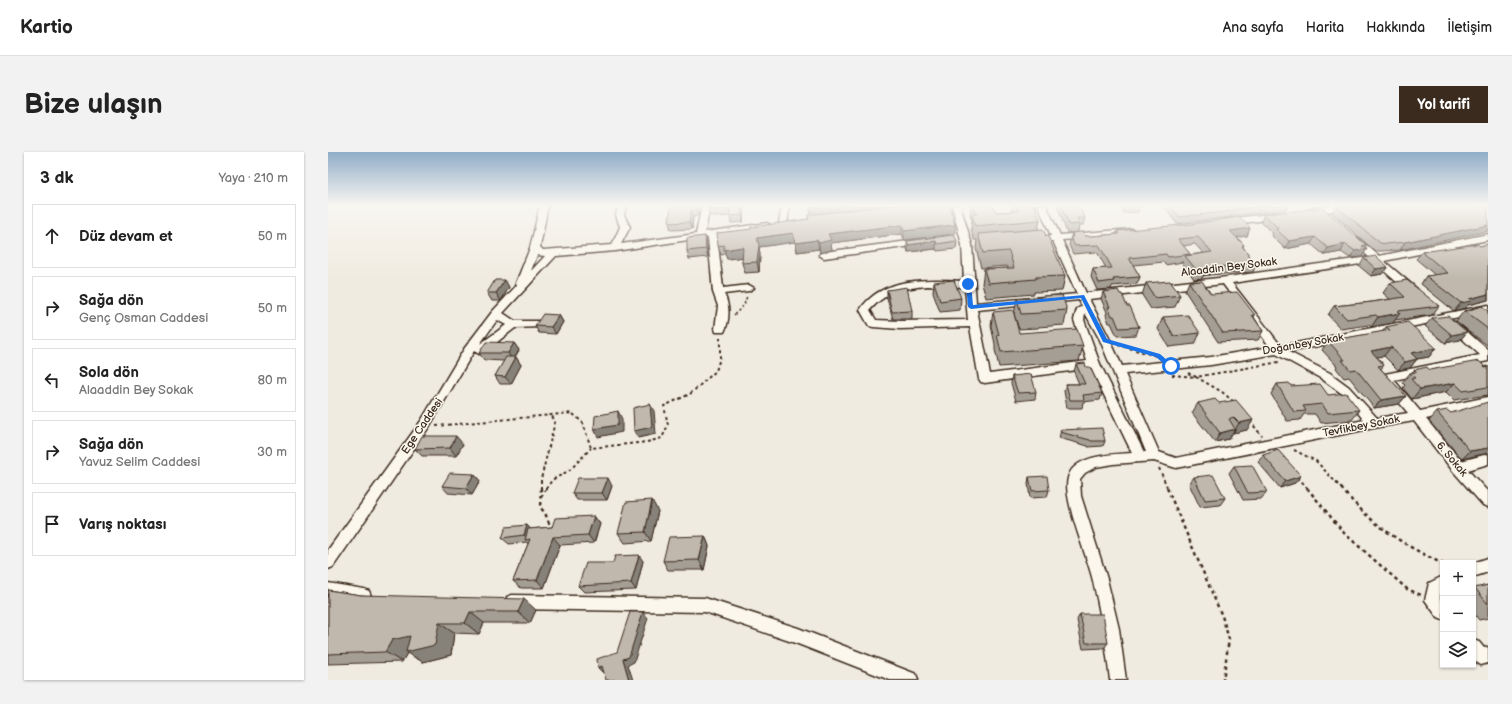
<!DOCTYPE html>
<html lang="tr">
<head>
<meta charset="utf-8">
<style>
	body { margin:0; font-family:"Balsamiq Sans",sans-serif; background:#f2f2f2; color:#222 }
	.controls { position:absolute; right:12px; bottom:12px; display:grid; overflow:hidden; border-radius:0px; box-shadow:0 1px 3px #0004 }
	.controls button { width:36px; height:36px; display:grid; place-items:center; padding:0; border:0; border-bottom:1px solid #e0e0e0; background:#fff; color:#222; font:20px sans-serif }
	.stop { position:absolute; width:12px; height:12px; margin:-9px; border:3px solid #1a73e8; border-radius:50%; background:#fff }
	.stop.end { background:#1a73e8; border-color:#fff; box-shadow:0 1px 4px #0008 }
	.list { margin:0; padding:0; list-style:none }
	h2 { display:flex; justify-content:space-between; align-items:center; height:52px; margin:0; padding:0 16px; font-size:17px }
	h2 small { font-size:13px; font-weight:400; color:#767676 }
	.list li { display:grid; grid-template-columns:26px 1fr auto; gap:12px; align-items:center; box-sizing:border-box; height:64px; margin:0 8px 8px; padding:0 8px; border:1px solid #e0e0e0; border-radius:0px }
	.list b { display:block; font-size:15px; white-space:nowrap }
	.list p { margin:0; font-size:13px; white-space:nowrap; color:#767676 }
	.list em { font-size:13px; font-style:normal; color:#767676 }
	.icon { flex:none; width:22px; height:22px; fill:none; stroke:currentColor; stroke-width:2; stroke-linecap:round; stroke-linejoin:round }
	.map { position:relative; flex:none; width:1160px; height:528px; overflow:hidden; border-radius:0px }
	header { display:flex; align-items:center; gap:24px; box-sizing:border-box; height:56px; padding:0 20px; background:#fff; border-bottom:1px solid #e0e0e0 }
	header strong { font-size:19px }
	nav { display:flex; gap:22px; margin-inline-start:auto; font-size:14px }
	.intro { display:flex; align-items:center; justify-content:space-between; box-sizing:border-box; height:96px; padding:0 24px }
	h1 { margin:0; font-size:28px }
	.button { padding:10px 18px; border-radius:0px; background:#3b2a1e; color:#fff; font-size:14px; font-weight:700 }
	main { display:flex; gap:24px; padding:0 24px }
	aside { flex:1; background:#fff; border-radius:0px; box-shadow:0 1px 3px #0004 }
	.map>svg:first-child { display:block }
	.lines { fill:none; stroke-linecap:round; stroke-linejoin:round }
	.minor-casing { stroke:#3b2a1e; stroke-width:3 }
	.path-far2 { stroke:#3b2a1e; stroke-width:1.5; stroke-dasharray:2.5 2.5; stroke-linecap:butt }
	.path-far1 { stroke:#3b2a1e; stroke-width:2; stroke-dasharray:3 3; stroke-linecap:butt }
	.path { stroke:#3b2a1e; stroke-width:2.5; stroke-dasharray:3.5 3.5; stroke-linecap:butt }
	.minor { fill:#fbf7ec; fill-rule:evenodd }
	.wall { fill:#a59e95; stroke:#3b2a1e; fill-rule:evenodd }
	.shaded-wall { fill:#868179; stroke:#3b2a1e }
	.building { fill:#c0b8ad; stroke:#3b2a1e }
	.route { fill:#1a73e8 }
	.labels { text-anchor:middle; dominant-baseline:central; stroke-width:3; stroke-linejoin:round; paint-order:stroke }
	.street-label { font-size:11px; fill:#3b2a1e; stroke:#fbf7ec }
</style>
</head>
<body>
<header>
<strong>Kartio</strong>
<nav><a>Ana sayfa</a><a>Harita</a><a>Hakkında</a><a>İletişim</a></nav>
</header>
<div class="intro"><h1>Bize ulaşın</h1><a class="button">Yol tarifi</a></div>
<main>
<aside>
<h2>3 dk<small>Yaya · 210 m</small></h2>
<ul class="list">
<li><svg class="icon" aria-label="ahead" viewBox="0 0 24 24"><path d="M12 20V5M6 11l6-6 6 6"/></svg><div><b>Düz devam et</b></div><em>50 m</em></li>
<li><svg class="icon" aria-label="right" viewBox="0 0 24 24"><path d="M7 20v-9h11M14 6l5 5-5 5"/></svg><div><b>Sağa dön</b><p>Genç Osman Caddesi</p></div><em>50 m</em></li>
<li><svg class="icon" aria-label="left" viewBox="0 0 24 24"><path d="M17 20v-9H6M10 6l-5 5 5 5"/></svg><div><b>Sola dön</b><p>Alaaddin Bey Sokak</p></div><em>80 m</em></li>
<li><svg class="icon" aria-label="right" viewBox="0 0 24 24"><path d="M7 20v-9h11M14 6l5 5-5 5"/></svg><div><b>Sağa dön</b><p>Yavuz Selim Caddesi</p></div><em>30 m</em></li>
<li><svg class="icon" aria-label="arrive" viewBox="0 0 24 24"><path d="M6 21V4h12l-3 4 3 4H6"/></svg><div><b>Varış noktası</b></div></li>
</ul>
</aside>
<div class="map">
<svg width="1160" height="528" viewBox="0 0 1160 528">
	<rect width="100%" height="100%" fill="#f0ebe0"/>
	<filter id="ink" filterUnits="userSpaceOnUse"><feTurbulence type="fractalNoise" baseFrequency=".025" numOctaves="2"/><feDisplacementMap in="SourceGraphic" scale="8" xChannelSelector="R" yChannelSelector="G"/><feConvolveMatrix kernelMatrix="1 2 1 2 8 2 1 2 1" color-interpolation-filters="sRGB"/></filter>
	<g filter="url(#ink)">
		<g class="lines">
			<defs>
				<path id="minor" d="M 212,53 L 220,53 L 212,95 L 215,98 L 284,93 L 292,75 L 288,63 L 290,53 L 298,53 L 296,63 L 302,75 L 293,92 L 368,82 L 374,53 L 382,53 L 377,80 L 439,71 L 444,74 L 439,77 L 389,84 L 395,136 L 421,133 L 426,136 L 421,139 L 396,142 C 402,153 402,169 396,180 L 388,180 L 387,177 L 390,154 L 385,140 L 380,85 L 287,99 L 228,104 L 175,161 L 187,169 L 212,169 L 213,172 L 212,175 L 187,176 L 155,201 L 151,202 L 146,199 L 101,275 L 5,415 L 0,417 L 0,398 L 93,269 L 136,197 L 164,160 L 189,133 L 188,131 L 202,96 ZM 209,103 L 217,104 L 203,119 ZM 169,168 L 178,173 L 152,192 Z
					M 454,53 L 462,53 L 459,71 L 455,74 L 451,71 Z
					M 624,53 L 632,53 L 644,93 L 648,151 L 749,142 L 725,89 L 705,91 L 700,88 L 705,85 L 723,84 L 710,53 L 718,53 L 732,83 L 804,77 L 809,80 L 804,83 L 734,88 L 758,141 L 899,125 L 1041,105 L 1022,88 L 1027,85 L 1030,86 L 1051,104 L 1160,82 L 1160,88 L 1056,109 L 1089,137 L 1090,139 L 1089,141 L 1081,141 L 1046,110 L 904,131 L 953,194 L 1160,153 L 1160,159 L 961,200 L 1002,221 L 1021,235 L 1049,266 L 1080,261 L 1051,226 L 1053,223 L 1057,222 L 1152,203 L 1119,173 L 1120,170 L 1128,170 L 1160,198 L 1160,209 L 1066,228 L 1092,259 L 1160,245 L 1160,253 L 1098,267 L 1133,309 L 1160,302 L 1160,312 L 1140,318 L 1160,340 L 1160,355 L 1155,353 L 1125,319 L 1086,269 L 1046,276 L 848,316 L 826,309 L 785,312 L 768,315 L 757,321 L 752,327 L 753,344 L 779,427 L 791,477 L 798,528 L 782,528 C 778,495 773,462 765,429 C 760,405 734,347 740,326 C 745,303 785,302 804,301 L 763,216 L 657,231 L 653,230 L 651,227 L 642,175 L 572,177 L 545,175 L 541,174 L 532,158 C 554,124 601,127 636,129 L 634,93 ZM 895,132 L 942,195 L 883,205 L 794,214 L 782,188 L 761,147 ZM 599,134 L 637,135 L 640,168 L 572,169 L 548,168 L 542,158 C 557,140 576,136 599,134 ZM 751,148 L 754,154 L 749,157 L 746,168 L 759,209 L 662,222 L 649,158 ZM 757,161 L 772,188 L 818,300 L 816,300 L 772,212 L 756,168 ZM 948,202 L 994,227 L 1013,241 L 1036,268 L 848,306 L 831,300 L 797,222 L 883,213 Z
					M 1005,53 L 1027,53 L 1023,56 L 981,63 L 977,60 L 981,57 Z
					M 951,61 L 955,64 L 954,66 L 898,73 L 894,70 L 898,67 Z
					M 596,87 L 599,88 L 601,90 L 599,92 L 496,106 L 491,103 L 496,100 Z
					M 1160,406 L 1160,420 L 1145,425 L 1145,411 Z
					M 1115,424 L 1115,439 L 1113,440 L 1112,446 L 1115,450 L 1115,468 L 1110,466 L 1097,448 L 1101,431 Z
					M 0,431 L 36,437 L 41,439 L 43,444 L 41,449 L 36,451 L 0,445 Z
					M 184,443 L 377,446 L 470,476 L 588,522 L 590,528 L 562,528 L 470,492 L 377,460 L 184,457 L 179,455 L 177,450 L 179,445 Z
					M 1145,488 L 1151,490 L 1156,496 L 1160,495 L 1160,511 L 1153,513 L 1145,508 Z"/>
			</defs>
			<!-- minor casing -->
			<use href="#minor" class="minor-casing"/>
			<!-- path-far2 -->
			<path class="path-far2" d="M 406,163 L 416,153 L 419,144"/>
			<!-- path-far1 -->
			<path class="path-far1" d="M 790,193 L 832,205
				M 860,221 L 868,225 L 951,210
				M 844,223 L 868,225 L 894,240 L 906,250
				M 922,269 L 934,284
				M 108,274 L 244,261 L 255,271 L 263,296 L 319,290 L 334,286 L 340,273 L 336,254 L 362,242 L 388,219 L 392,206 L 392,186
				M 966,298 L 988,309 L 1014,337
				M 831,316 L 840,337
				M 970,325 L 980,337
				M 213,337 L 213,327 L 227,270 L 223,262
				M 218,337 L 224,328 L 242,318 L 263,296"/>
			<!-- path -->
			<path class="path" d="M 213,336 L 212,355 L 217,361 L 223,376
				M 839,336 L 894,464 L 901,487 L 895,528
				M 979,336 L 1016,381 L 1079,437 L 1093,443
				M 1013,336 C 1044,373 1072,391 1115,412
				M 213,345 L 219,336"/>
			<!-- minor -->
			<use href="#minor" class="minor"/>
		</g>
		<!-- wall -->
		<path class="wall" d="M 343,53 L 373,53 L 370,64 L 365,65 L 364,77 L 343,78 L 341,71 Z
			M 380,53 L 416,53 L 415,70 L 403,71 L 402,64 L 387,65 L 386,63 L 382,64 L 380,57 Z
			M 481,53 L 624,53 L 623,62 L 627,82 L 576,88 L 574,82 L 503,91 L 504,98 L 492,101 L 491,97 L 469,100 L 467,90 L 431,95 L 432,103 L 431,120 L 417,121 L 414,111 L 415,105 L 399,107 L 397,102 L 393,103 L 390,94 L 423,77 L 480,67 L 480,63 L 483,63 Z
			M 643,53 L 665,53 L 668,60 L 684,59 L 685,53 L 709,53 L 708,59 L 712,68 L 710,77 L 718,84 L 737,124 L 734,139 L 706,140 L 706,142 L 658,146 L 654,132 L 656,117 L 680,116 L 679,114 L 653,116 L 648,96 L 649,88 L 646,88 L 643,77 L 644,68 L 642,63 Z
			M 729,53 L 750,53 L 757,66 L 755,73 L 751,73 L 750,80 L 739,81 Z
			M 791,53 L 812,53 L 810,60 L 796,61 Z
			M 835,53 L 960,53 L 958,58 L 903,64 L 903,65 L 849,72 Z
			M 1160,53 L 1072,98 L 1053,99 L 1047,99 L 1004,61 L 1008,54 Z
			M 936,62 L 1038,93 L 1034,105 L 1022,106 L 1013,100 L 996,103 L 983,92 L 957,97 L 944,84 L 945,82 L 933,70 Z
			M 922,76 L 919,84 L 909,85 L 916,93 L 915,95 L 928,112 L 925,120 L 881,123 L 875,124 L 874,126 L 866,127 L 854,111 L 855,110 L 837,113 L 836,110 L 805,113 L 812,125 L 809,132 L 784,134 L 783,137 L 769,138 L 763,125 L 765,117 L 778,116 L 769,100 L 745,102 L 741,93 L 744,81 L 757,84 L 764,84 L 788,82 L 789,79 ZM 867,92 L 875,101 L 862,103 L 862,102 L 855,94 Z
			M 377,84 L 379,91 L 380,105 L 361,107 L 359,99 Z
			M 579,89 L 629,89 L 628,97 L 609,99 L 608,97 L 580,100 L 579,97 Z
			M 1160,92 L 1160,148 L 1140,153 L 1137,156 L 1126,159 L 1093,132 L 1098,124 L 1107,123 L 1088,107 L 1094,100 L 1152,94 Z
			M 1036,106 L 1060,115 L 1054,122 L 1043,124 L 1031,114 Z
			M 606,130 L 633,146 L 632,158 L 612,160 L 605,141 Z
			M 861,130 L 883,142 L 927,163 L 926,165 L 935,179 L 930,188 L 890,190 L 857,139 Z
			M 818,131 L 852,143 L 847,155 L 823,157 L 814,143 Z
			M 1062,131 L 1111,154 L 1104,163 L 1067,168 L 1065,171 L 1043,175 L 1041,173 L 1013,177 L 1000,163 L 1006,154 L 1044,150 L 1062,147 L 1055,141 Z
			M 181,135 L 173,149 L 164,149 L 159,141 Z
			M 559,138 L 584,159 L 584,167 L 565,167 L 559,146 Z
			M 775,140 L 792,142 L 811,175 L 808,183 L 789,184 L 783,171 L 781,171 L 778,163 L 779,160 L 773,147 Z
			M 715,144 L 739,158 L 736,173 L 710,175 L 710,176 L 691,177 L 686,162 L 689,147 L 714,146 Z
			M 1144,157 L 1160,159 L 1160,194 L 1128,169 L 1136,159 L 1142,158 Z
			M 665,160 L 691,181 L 755,194 L 751,209 L 671,215 L 667,198 L 667,192 L 663,174 Z
			M 231,163 L 235,170 L 228,182 L 211,181 L 207,174 Z
			M 835,165 L 872,181 L 867,192 L 841,195 L 830,177 Z
			M 1104,166 L 1139,180 L 1132,188 L 1117,191 L 1097,174 Z
			M 1058,175 L 1108,196 L 1101,205 L 1089,207 L 1082,216 L 1070,218 L 1056,204 L 1049,205 L 1056,213 L 1053,217 L 1078,244 L 1071,252 L 1046,256 L 1021,225 L 1016,226 L 1008,216 L 1009,214 L 994,198 L 1000,189 L 1054,180 Z
			M 186,191 L 191,198 L 187,205 L 188,205 L 193,213 L 183,232 L 172,232 L 167,224 L 176,209 L 156,208 L 151,201 Z
			M 748,212 L 758,215 L 774,241 L 772,248 L 755,250 L 754,256 L 739,256 L 736,239 L 738,232 L 751,232 L 746,220 Z
			M 1160,214 L 1160,243 L 1126,248 L 1118,240 L 1084,247 L 1075,236 L 1077,233 L 1074,231 L 1082,221 L 1083,221 L 1086,218 L 1101,218 L 1157,215 Z
			M 684,224 L 708,240 L 707,247 L 688,249 L 683,231 Z
			M 949,232 L 963,234 L 1000,243 L 1031,258 L 1024,268 L 993,271 L 987,262 L 976,262 L 972,268 L 959,269 L 943,242 Z
			M 870,251 L 891,251 L 919,278 L 904,281 L 901,287 L 887,290 L 864,261 Z
			M 1109,260 L 1160,301 L 1134,307 L 1101,269 Z
			M 733,278 L 777,289 L 775,294 L 760,295 L 760,294 L 731,286 Z
			M 135,292 L 128,304 L 94,304 L 87,297 Z
			M 935,303 L 967,331 L 952,336 L 930,310 Z
			M 906,314 L 939,340 L 933,347 L 915,348 L 901,321 Z
			M 146,322 L 152,329 L 144,343 L 120,341 L 114,334 Z
			M 701,325 L 721,338 L 719,345 L 702,346 L 700,332 Z
			M 866,325 L 897,346 L 892,353 L 872,355 L 861,332 Z
			M 284,334 L 279,348 L 249,348 L 244,341 Z
			M 330,359 L 323,389 L 297,391 L 290,381 Z
			M 266,364 L 272,372 L 266,391 L 232,393 L 216,436 L 193,436 L 185,429 L 200,392 L 199,390 L 181,392 L 174,386 L 199,373 L 202,377 L 224,375 Z
			M 377,384 L 381,394 L 376,418 L 340,418 L 335,409 Z
			M 315,409 L 308,438 L 256,440 L 250,434 L 285,411 Z
			M 1160,433 L 1160,466 L 1151,468 L 1145,460 L 1145,437 L 1147,436 Z
			M 0,438 L 33,443 L 208,458 L 202,471 L 156,471 L 151,482 L 126,481 L 123,503 L 95,510 L 79,501 L 74,510 L 0,512 Z
			M 752,462 L 780,491 L 776,496 L 755,497 L 749,468 Z"/>
		<!-- shaded-wall -->
		<path class="shaded-wall" d="M 369,53 L 373,53 L 370,64 L 368,58 Z
			M 414,53 L 416,53 L 415,70 L 414,63 Z
			M 492,53 L 569,53 L 483,64 L 482,55 Z
			M 363,58 L 365,65 L 364,77 L 361,70 Z
			M 574,73 L 574,82 L 503,91 L 504,98 L 492,101 L 491,91 L 500,82 Z
			M 627,73 L 627,82 L 576,88 L 576,79 Z
			M 1160,73 L 1160,79 L 1072,98 L 1077,90 Z
			M 922,76 L 919,84 L 899,87 L 902,79 Z
			M 465,81 L 467,90 L 431,95 L 432,103 L 431,120 L 429,110 L 429,86 Z
			M 377,84 L 379,91 L 380,105 L 378,97 Z
			M 987,85 L 983,92 L 957,97 L 961,89 Z
			M 489,88 L 491,97 L 469,100 L 468,91 Z
			M 608,89 L 608,97 L 580,100 L 580,93 Z
			M 1017,92 L 1013,100 L 996,103 L 1000,96 Z
			M 1038,93 L 1036,98 L 1039,97 L 1034,105 L 1022,106 L 1027,99 L 1034,94 Z
			M 415,95 L 418,105 L 399,107 L 396,98 Z
			M 884,115 L 881,123 L 875,124 L 879,116 Z
			M 1060,115 L 1054,122 L 1043,124 L 1048,117 Z
			M 177,128 L 181,135 L 173,149 L 168,141 Z
			M 1160,142 L 1160,148 L 1140,153 L 1137,156 L 1126,159 L 1133,151 L 1141,147 Z
			M 1072,161 L 1065,171 L 1043,175 L 1050,165 Z
			M 231,163 L 235,170 L 228,182 L 223,175 Z
			M 1139,180 L 1132,188 L 1117,191 L 1124,183 Z
			M 186,191 L 191,198 L 185,209 L 180,201 Z
			M 1063,195 L 1056,204 L 1037,207 L 1043,199 Z
			M 1108,196 L 1101,205 L 1076,209 L 1083,201 Z
			M 188,205 L 193,213 L 183,232 L 177,225 Z
			M 1089,207 L 1082,216 L 1070,218 L 1077,210 Z
			M 1127,231 L 1118,240 L 1084,247 L 1092,237 Z
			M 1078,244 L 1071,252 L 1046,256 L 1053,248 Z
			M 322,252 L 326,259 L 328,282 L 310,286 L 306,279 Z
			M 290,259 L 294,267 L 294,280 L 270,285 L 266,277 Z
			M 925,268 L 919,278 L 905,281 L 911,271 Z
			M 907,277 L 901,287 L 887,290 L 892,281 Z
			M 128,284 L 135,292 L 128,304 L 122,296 Z
			M 1160,296 L 1160,301 L 1134,307 L 1142,299 Z
			M 146,322 L 152,329 L 144,343 L 138,336 Z
			M 973,324 L 967,331 L 952,336 L 957,329 Z
			M 280,326 L 284,334 L 279,348 L 274,341 Z
			M 324,348 L 330,359 L 323,389 L 317,380 Z
			M 266,364 L 272,372 L 266,391 L 260,383 Z
			M 199,373 L 205,380 L 200,387 L 196,383 Z
			M 377,384 L 381,394 L 376,418 L 371,408 Z
			M 225,385 L 232,393 L 216,436 L 209,428 Z
			M 311,403 L 315,409 L 308,438 L 303,431 Z
			M 196,447 L 208,458 L 202,471 L 190,460 Z
			M 142,460 L 156,471 L 151,482 L 137,471 Z
			M 315,460 L 320,466 L 306,510 L 300,513 L 305,528 L 301,528 L 295,507 Z
			M 111,471 L 126,481 L 123,503 L 95,510 L 79,501 L 74,510 L 57,500 L 64,488 Z
			M 274,514 L 280,520 L 275,521 L 270,516 Z"/>
		<!-- building -->
		<path class="building" d="M 343,53 L 369,53 L 368,58 L 363,58 L 361,70 L 341,71 Z
			M 380,53 L 414,53 L 414,63 L 401,64 L 402,57 L 385,58 L 385,56 L 380,57 Z
			M 482,53 L 492,53 L 482,55 Z
			M 566,53 L 624,53 L 624,54 L 621,54 L 627,73 L 576,79 L 574,73 L 500,82 L 503,88 L 491,91 L 489,88 L 468,91 L 465,81 L 429,86 L 431,93 L 429,110 L 414,111 L 415,95 L 396,98 L 396,93 L 390,94 L 389,81 L 423,77 L 423,75 L 481,67 L 480,63 Z
			M 645,53 L 665,53 L 668,60 L 691,59 L 689,53 L 707,53 L 706,53 L 712,68 L 647,74 L 644,62 L 649,62 Z
			M 733,53 L 750,53 L 757,66 L 749,66 L 752,72 L 741,73 Z
			M 842,53 L 945,53 L 905,58 L 906,59 L 851,65 Z
			M 1012,53 L 1160,53 L 1160,73 L 1077,90 L 1058,92 L 1052,91 L 1008,54 Z
			M 995,56 L 1038,93 L 1034,94 L 1039,97 L 1027,99 L 1017,92 L 1000,96 L 987,85 L 961,89 L 948,77 L 950,76 L 936,62 Z
			M 912,65 L 922,76 L 902,79 L 916,93 L 914,94 L 928,112 L 884,115 L 879,116 L 878,119 L 870,120 L 857,104 L 884,100 L 870,85 L 850,87 L 862,102 L 840,105 L 838,102 L 801,106 L 812,125 L 785,127 L 786,129 L 771,131 L 765,117 L 784,116 L 771,93 L 747,94 L 742,85 L 745,85 L 744,81 L 755,80 L 757,84 L 764,84 L 791,82 L 789,79 L 864,72 Z
			M 715,77 L 718,84 L 720,84 L 737,124 L 708,125 L 708,127 L 660,131 L 656,117 L 686,116 L 681,99 L 655,101 L 650,82 Z
			M 626,83 L 629,89 L 609,92 L 608,89 L 580,93 L 579,89 Z
			M 377,84 L 378,97 L 359,99 L 359,86 Z
			M 1149,92 L 1152,94 L 1160,92 L 1160,142 L 1141,147 L 1143,149 L 1133,151 L 1098,124 L 1120,121 L 1094,100 Z
			M 1048,104 L 1060,115 L 1048,117 L 1036,106 Z
			M 167,128 L 177,128 L 168,141 L 159,141 Z
			M 626,128 L 633,146 L 612,149 L 606,130 Z
			M 1079,128 L 1111,154 L 1070,159 L 1072,161 L 1050,165 L 1048,163 L 1019,167 L 1006,154 L 1044,150 L 1077,145 L 1062,131 Z
			M 842,129 L 852,143 L 827,146 L 818,131 Z
			M 874,129 L 883,142 L 909,140 L 927,163 L 924,163 L 935,179 L 895,181 L 861,130 Z
			M 579,135 L 584,159 L 564,160 L 559,138 Z
			M 790,138 L 792,142 L 794,142 L 799,154 L 802,154 L 811,175 L 791,176 L 786,164 L 784,164 L 780,155 L 782,155 L 775,140 Z
			M 734,143 L 739,158 L 712,160 L 713,161 L 693,162 L 689,147 L 715,145 L 715,144 Z
			M 1154,154 L 1160,159 L 1160,177 L 1136,159 L 1145,158 L 1144,157 Z
			M 685,158 L 691,181 L 749,177 L 755,194 L 673,200 L 669,183 L 671,183 L 665,160 Z
			M 215,162 L 231,163 L 223,175 L 207,174 Z
			M 860,163 L 872,181 L 846,184 L 835,165 Z
			M 1120,164 L 1139,180 L 1124,183 L 1104,166 Z
			M 1080,170 L 1108,196 L 1083,201 L 1089,207 L 1077,210 L 1063,195 L 1043,199 L 1056,213 L 1050,214 L 1078,244 L 1053,248 L 1028,217 L 1022,218 L 1014,208 L 1017,208 L 1000,189 L 1062,178 L 1058,175 Z
			M 158,190 L 186,191 L 180,201 L 151,201 Z
			M 178,205 L 188,205 L 177,225 L 167,224 Z
			M 1151,209 L 1157,215 L 1160,214 L 1160,235 L 1135,239 L 1127,231 L 1092,237 L 1083,227 L 1087,226 L 1082,221 L 1089,220 L 1086,218 L 1099,215 L 1101,218 Z
			M 757,211 L 758,215 L 762,215 L 774,241 L 755,243 L 756,248 L 742,248 L 738,232 L 757,232 L 748,212 Z
			M 703,222 L 708,240 L 690,241 L 684,224 Z
			M 961,231 L 963,234 L 992,232 L 1000,243 L 1018,241 L 1031,258 L 1000,261 L 994,252 L 975,254 L 978,259 L 966,260 L 949,232 Z
			M 887,247 L 891,251 L 908,248 L 925,268 L 911,271 L 905,265 L 901,267 L 907,277 L 892,281 L 870,251 Z
			M 1160,250 L 1160,296 L 1142,299 L 1109,260 L 1119,258 L 1123,261 Z
			M 322,252 L 324,275 L 306,279 L 305,256 Z
			M 290,259 L 290,273 L 266,277 L 267,264 Z
			M 774,276 L 777,289 L 763,289 L 762,288 L 732,280 L 733,278 Z
			M 94,284 L 128,284 L 122,296 L 87,297 Z
			M 950,298 L 973,324 L 957,329 L 935,303 Z
			M 924,313 L 939,340 L 920,341 L 906,314 Z
			M 122,321 L 146,322 L 138,336 L 114,334 Z
			M 885,323 L 897,346 L 877,348 L 866,325 Z
			M 719,324 L 721,338 L 704,339 L 701,325 Z
			M 250,326 L 280,326 L 274,341 L 244,341 Z
			M 324,348 L 317,380 L 290,381 L 298,350 Z
			M 266,364 L 260,383 L 225,385 L 209,428 L 185,429 L 202,387 L 197,388 L 200,377 L 224,375 L 227,366 Z
			M 199,373 L 196,383 L 174,386 L 178,375 Z
			M 377,384 L 371,408 L 335,409 L 341,385 Z
			M 311,403 L 303,431 L 250,434 L 258,411 L 285,411 L 287,404 Z
			M 1160,433 L 1160,452 L 1147,436 Z
			M 0,438 L 33,443 L 196,447 L 190,460 L 142,460 L 137,471 L 111,471 L 107,493 L 78,500 L 82,484 L 64,488 L 57,500 L 0,502 Z
			M 302,460 L 315,460 L 301,505 L 295,507 L 301,528 L 278,528 L 274,514 L 270,516 L 269,507 L 289,500 Z
			M 752,462 L 775,462 L 780,491 L 758,491 Z"/>
	</g>
	<!-- sky -->
	<linearGradient id="sky" x2="0" y2="1"><stop stop-color="#90adc8"/><stop offset="0.42" stop-color="#f8f6f1"/><stop offset="1" stop-color="#f8f6f1" stop-opacity="0"/></linearGradient>
	<rect width="1160" height="127" fill="url(#sky)"/>
	<!-- route -->
	<path class="route" d="M 640,130 L 643,132 L 645,153 L 756,143 L 779,187 L 832,202 L 846,214 L 845,216 L 841,216 L 828,205 L 775,190 L 753,146 L 643,157 L 640,155 L 638,132 Z"/>
	<g class="labels">
		<!-- street labels -->
		<g class="street-label">
			<text transform="translate(901 115) rotate(-7)">Alaaddin Bey Sokak</text>
			<text transform="translate(975 192) rotate(-10)">Doğanbey Sokak</text>
			<text transform="translate(94 274) rotate(-56)">Ege Caddesi</text>
			<text transform="translate(1033 274) rotate(-11)">Tevfikbey Sokak</text>
			<text transform="translate(1124 307) rotate(50)">6. Sokak</text>
		</g>
	</g>
</svg>
<div class="controls">
<button>+</button>
<button>−</button>
<button><svg class="icon" aria-label="layers" viewBox="0 0 24 24"><path d="M12 4l9 5-9 5-9-5zM3 14l9 5 9-5"/></svg></button>
</div>
<div class="stop" style="left:843px;top:214px"></div>
<div class="stop end" style="left:640px;top:132px"></div>
</div>
</main>
</body>
</html>
